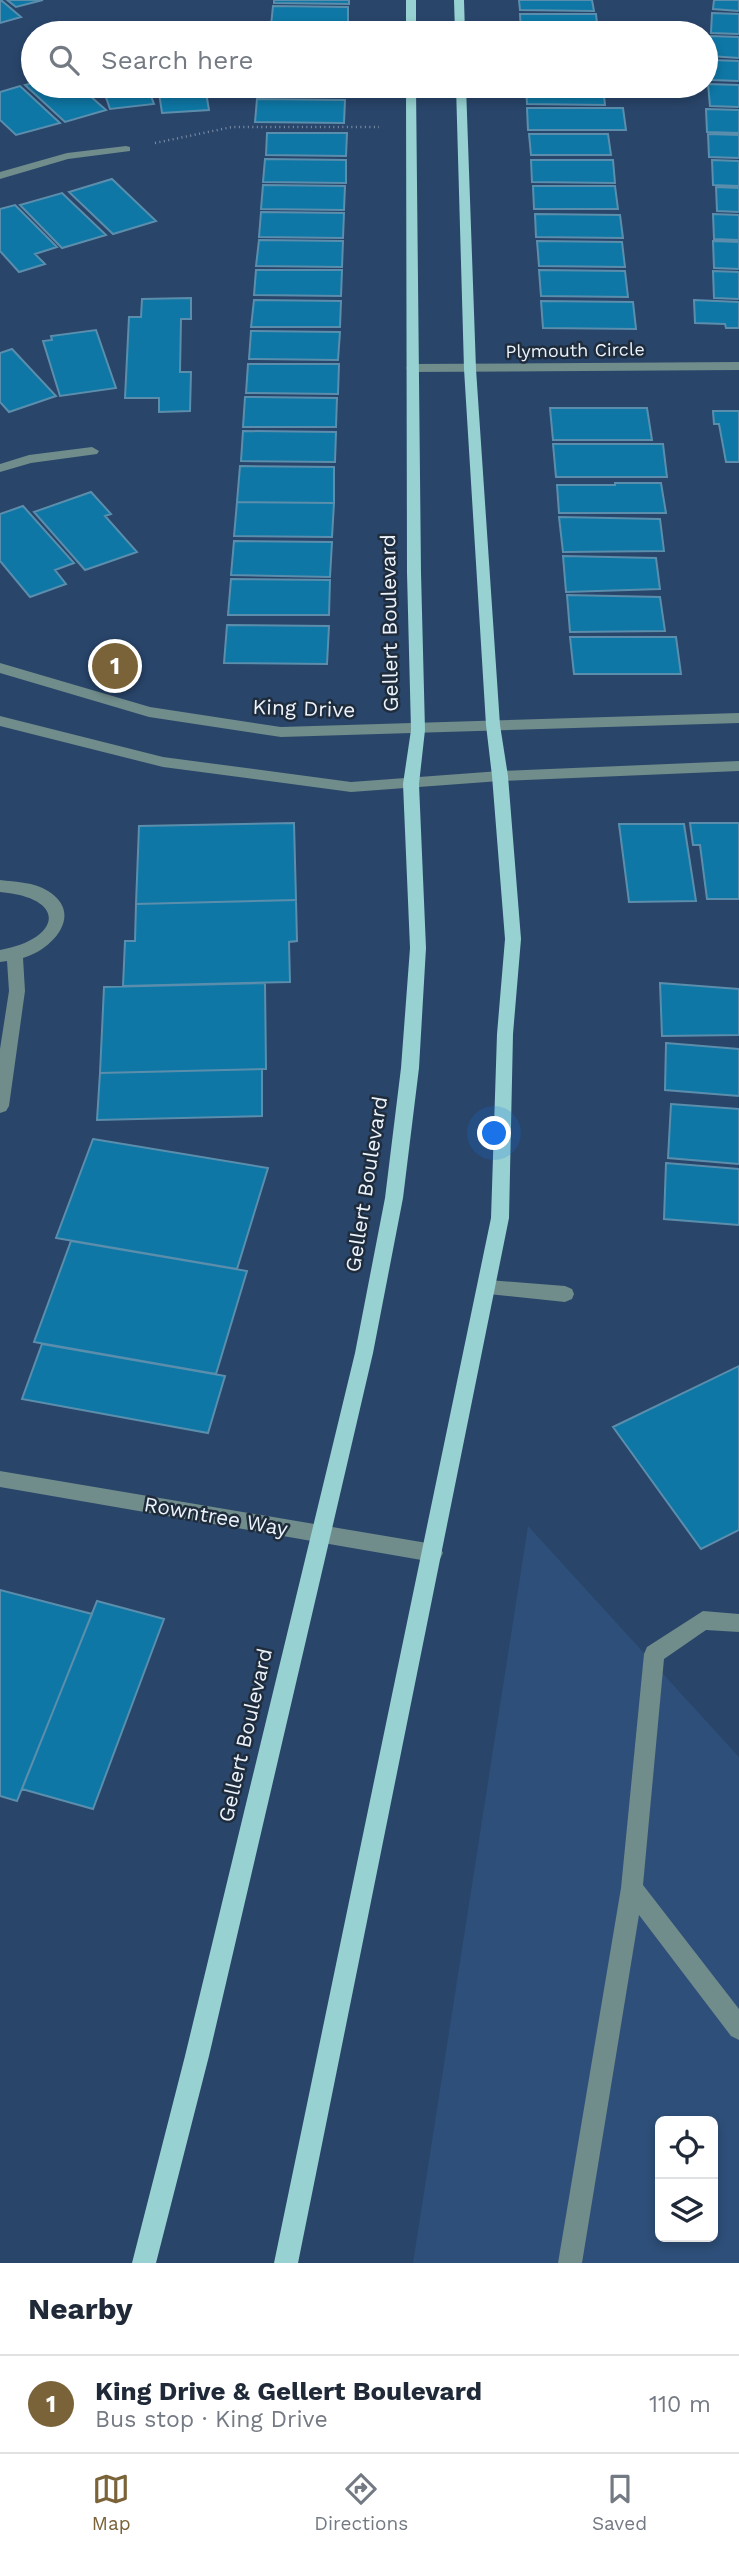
<!DOCTYPE html>
<html lang="en">
<head>
<meta charset="utf-8">
<style>
	body { margin:0; font-family:"Work Sans",sans-serif; background:#f6f6f7; color:#1f2937 }
	.controls { position:absolute; right:21px; bottom:21px; display:grid; overflow:hidden; border-radius:10px; box-shadow:0 4px 10px #0003 }
	.controls button { width:63px; height:63px; display:grid; place-items:center; padding:0; border:0; border-bottom:2px solid #e0e1e3; background:#fff; color:#1f2937; font:35px sans-serif }
	.you { position:absolute; left:495px; top:1134px; width:24px; height:24px; margin:-18px; border:5px solid #fff; border-radius:50%; background:#1a73e8; box-shadow:0 0 0 10px #1a73e833 }
	.badge { display:grid; place-items:center; width:46px; height:46px; border-radius:50%; background:#7b6339; color:#fff; font-size:23px; font-weight:700 }
	.pin { position:absolute; translate:-50% -50%; border:4px solid #fff; box-shadow:0 2px 7px #0006 }
	.list { margin:0; padding:0; list-style:none }
	h2 { display:flex; justify-content:space-between; align-items:center; height:91px; margin:0; padding:0 28px; font-size:30px }
	h2 small { font-size:23px; font-weight:400; color:#747a83 }
	.list li { display:grid; grid-template-columns:46px 1fr auto; gap:21px; align-items:center; box-sizing:border-box; height:98px; padding:0 28px; border-top:2px solid #e0e1e3 }
	.list b { display:block; font-size:26px; white-space:nowrap }
	.list p { margin:0; font-size:23px; white-space:nowrap; color:#747a83 }
	.list em { font-size:23px; font-style:normal; color:#747a83 }
	.icon { flex:none; width:38px; height:38px; fill:none; stroke:currentColor; stroke-width:2; stroke-linecap:round; stroke-linejoin:round }
	.map { position:relative; flex:none; width:739px; height:2263px; overflow:hidden }
	.search { position:absolute; background:#fff; box-shadow:0 4px 10px #0003; left:21px; right:21px; top:21px; height:77px; display:flex; align-items:center; gap:18px; box-sizing:border-box; padding:0 24px; border-radius:38px; color:#747a83; font-size:26px }
	.sheet { height:189px; background:#fff }
	nav { display:flex; justify-content:space-around; align-items:center; box-sizing:border-box; height:98px; border-top:2px solid #e0e1e3; background:#fff; font-size:19px; color:#747a83 }
	nav a { display:grid; justify-items:center; gap:4px }
	nav .on { color:#7b6339 }
	.map>svg:first-child { display:block }
	.built { fill:#2e4f79; fill-rule:evenodd }
	.building { fill:#0e77a5; stroke:#5b8eac; stroke-width:2 }
	.lines { fill:none; stroke-linecap:round; stroke-linejoin:round }
	.path { stroke:#7d90a9; stroke-width:2.5; stroke-dasharray:1 3.5; stroke-linecap:butt }
	.minor { fill:#708c8b; fill-rule:evenodd }
	.major { fill:#97d1d1; fill-rule:evenodd }
	.labels { text-anchor:middle; dominant-baseline:central; stroke-width:5; stroke-linejoin:round; paint-order:stroke }
	.far-street-label { font-size:18px; fill:#ecf3fc; stroke:#1f2c3c }
	.street-label { font-size:21px; fill:#ecf3fc; stroke:#1f2c3c }
</style>
</head>
<body>
<div class="map">
<svg width="739" height="2263" viewBox="0 0 739 2263">
	<rect width="100%" height="100%" fill="#29456a"/>
	<!-- built -->
	<path class="built" d="M 528,1526 L 739,1757 L 739,2263 L 413,2263 ZM 660,2121 L 713,2121 L 713,2237 L 660,2237 Z"/>
	<!-- building -->
	<path class="building" d="M 0,0 L 1,0 L 21,17 L 0,23 Z
		M 7,0 L 43,0 L 16,7 Z
		M 274,0 L 349,0 L 349,4 L 274,3 Z
		M 519,0 L 592,0 L 594,11 L 520,10 Z
		M 714,0 L 739,0 L 739,11 L 713,9 Z
		M 273,6 L 348,7 L 348,27 L 271,26 Z
		M 712,13 L 739,14 L 739,34 L 711,33 Z
		M 520,14 L 596,14 L 598,33 L 521,33 Z
		M 272,29 L 348,30 L 347,33 L 272,33 Z
		M 710,36 L 739,37 L 739,58 L 709,56 Z
		M 712,60 L 739,61 L 739,81 L 712,80 Z
		M 33,83 L 33,86 L 79,86 L 106,110 L 65,122 L 25,85 Z
		M 708,84 L 739,85 L 739,107 L 710,106 Z
		M 20,86 L 60,123 L 16,135 L 0,120 L 0,92 Z
		M 102,86 L 147,86 L 154,104 L 110,109 Z
		M 158,86 L 205,86 L 209,110 L 162,113 Z
		M 269,86 L 345,86 L 345,97 L 268,97 Z
		M 526,86 L 603,86 L 605,105 L 527,104 Z
		M 257,99 L 345,100 L 344,123 L 255,122 Z
		M 527,108 L 623,108 L 626,130 L 528,130 Z
		M 706,109 L 739,110 L 739,133 L 707,132 Z
		M 267,133 L 347,133 L 346,156 L 266,155 Z
		M 529,134 L 608,134 L 611,155 L 531,155 Z
		M 708,134 L 739,135 L 739,158 L 709,157 Z
		M 265,159 L 346,160 L 346,183 L 263,182 Z
		M 531,160 L 613,160 L 615,183 L 532,182 Z
		M 712,160 L 739,161 L 739,186 L 713,185 Z
		M 112,179 L 156,221 L 113,234 L 69,192 Z
		M 263,185 L 345,186 L 344,210 L 261,209 Z
		M 533,186 L 615,186 L 618,209 L 534,209 Z
		M 716,187 L 739,188 L 739,212 L 717,211 Z
		M 62,193 L 106,235 L 62,248 L 20,205 Z
		M 15,205 L 57,247 L 35,254 L 45,264 L 19,272 L 0,251 L 0,209 Z
		M 261,212 L 344,213 L 343,238 L 259,237 Z
		M 535,214 L 620,215 L 623,238 L 536,237 Z
		M 713,214 L 739,215 L 739,240 L 714,239 Z
		M 259,240 L 343,241 L 342,267 L 256,266 Z
		M 537,241 L 622,242 L 625,267 L 539,266 Z
		M 713,241 L 739,242 L 739,269 L 714,268 Z
		M 256,270 L 342,270 L 341,296 L 254,295 Z
		M 539,270 L 625,271 L 628,297 L 541,296 Z
		M 713,271 L 739,272 L 739,299 L 714,298 Z
		M 191,298 L 191,319 L 181,319 L 180,372 L 191,372 L 190,411 L 159,412 L 159,398 L 125,398 L 129,317 L 141,317 L 142,299 Z
		M 254,300 L 341,301 L 340,327 L 251,327 Z
		M 694,300 L 739,302 L 739,328 L 726,328 L 725,324 L 695,323 Z
		M 541,301 L 633,302 L 636,329 L 543,328 Z
		M 96,330 L 116,388 L 60,396 L 43,341 L 52,340 L 51,336 Z
		M 251,331 L 340,332 L 338,360 L 249,359 Z
		M 12,349 L 56,396 L 9,412 L 0,402 L 0,353 Z
		M 248,364 L 339,364 L 338,394 L 246,393 Z
		M 245,397 L 337,398 L 336,427 L 243,427 Z
		M 550,408 L 647,408 L 652,440 L 553,440 Z
		M 713,411 L 739,411 L 739,462 L 726,462 L 719,424 L 714,424 Z
		M 243,431 L 336,432 L 335,462 L 241,461 Z
		M 553,444 L 663,444 L 667,477 L 556,477 Z
		M 240,466 L 334,467 L 334,503 L 237,502 Z
		M 615,483 L 661,483 L 666,513 L 559,513 L 557,485 L 615,485 Z
		M 91,492 L 111,514 L 105,516 L 137,552 L 85,570 L 34,512 Z
		M 237,502 L 334,503 L 332,537 L 234,536 Z
		M 23,506 L 74,563 L 55,570 L 66,584 L 30,597 L 0,561 L 0,514 Z
		M 559,517 L 660,519 L 664,551 L 563,552 Z
		M 234,541 L 332,542 L 330,577 L 231,575 Z
		M 563,556 L 656,558 L 660,589 L 566,592 Z
		M 231,579 L 330,580 L 329,615 L 228,615 Z
		M 567,595 L 660,597 L 665,631 L 570,632 Z
		M 227,625 L 329,626 L 327,664 L 224,663 Z
		M 570,637 L 676,637 L 681,674 L 574,674 Z
		M 294,823 L 296,900 L 136,904 L 139,826 Z
		M 690,823 L 739,823 L 739,899 L 707,899 L 700,845 L 693,845 Z
		M 619,824 L 684,824 L 696,901 L 629,902 Z
		M 296,900 L 297,941 L 289,942 L 290,982 L 123,986 L 125,941 L 135,941 L 136,904 Z
		M 265,983 L 266,1069 L 100,1073 L 104,987 Z
		M 660,983 L 739,989 L 739,1035 L 662,1036 Z
		M 666,1043 L 739,1049 L 739,1096 L 665,1090 Z
		M 262,1069 L 262,1116 L 97,1120 L 100,1073 Z
		M 671,1104 L 739,1109 L 739,1164 L 668,1158 Z
		M 93,1139 L 268,1168 L 237,1269 L 56,1238 Z
		M 666,1163 L 739,1169 L 739,1225 L 664,1219 Z
		M 71,1241 L 247,1271 L 216,1374 L 34,1342 Z
		M 42,1344 L 225,1376 L 208,1433 L 22,1399 Z
		M 739,1366 L 739,1530 L 701,1549 L 613,1427 Z
		M 0,1590 L 92,1614 L 17,1801 L 0,1796 Z
		M 97,1601 L 164,1619 L 93,1809 L 22,1789 Z"/>
	<g class="lines">
		<!-- path -->
		<path class="path" d="M 155,143 L 232,127 L 379,127"/>
		<!-- minor -->
		<path class="minor" d="M 126,146 L 130,147 L 130,151 L 68,159 L 0,179 L 0,172 L 67,153 Z
			M 739,362 L 739,370 L 412,372 L 406,368 L 412,364 Z
			M 92,447 L 99,451 L 97,454 L 31,463 L 0,472 L 0,464 L 29,455 Z
			M 0,663 L 150,707 L 281,727 L 739,713 L 739,723 L 281,737 L 149,717 L 0,673 Z
			M 0,716 L 163,757 L 351,782 L 500,771 L 739,761 L 739,771 L 500,781 L 351,792 L 163,767 L 0,726 Z
			M 0,880 C 16,882 34,882 48,891 C 85,914 52,950 23,958 L 25,991 L 9,1106 L 6,1111 L 0,1113 L 0,1049 L 9,991 L 7,961 L 0,962 L 0,950 C 61,939 69,898 0,892 Z
			M 488,1280 L 565,1286 L 572,1289 L 574,1294 L 572,1299 L 565,1302 L 488,1294 L 481,1292 L 479,1287 L 481,1282 Z
			M 0,1471 L 433,1544 L 440,1547 L 443,1553 L 440,1559 L 433,1562 L 0,1487 Z
			M 703,1611 L 739,1614 L 739,1632 L 706,1630 L 664,1659 L 643,1885 L 739,2009 L 739,2040 L 731,2036 L 639,1915 L 582,2263 L 558,2263 L 621,1888 L 644,1654 L 647,1647 Z"/>
		<!-- major -->
		<path class="major" d="M 406,0 L 416,0 L 416,33 L 406,33 Z
			M 454,0 L 464,0 L 465,33 L 455,33 Z
			M 406,86 L 416,86 L 421,573 L 425,730 L 419,784 L 426,948 L 419,1068 L 403,1198 L 373,1353 L 209,2056 L 156,2263 L 132,2263 L 185,2056 L 355,1353 L 385,1198 L 401,1068 L 410,948 L 403,784 L 411,730 L 407,573 Z
			M 456,86 L 466,86 L 476,369 L 500,725 L 508,776 L 521,939 L 513,1034 L 509,1218 L 298,2263 L 274,2263 L 491,1218 L 497,1034 L 505,939 L 492,776 L 486,725 L 464,369 Z"/>
	</g>
	<g class="labels">
		<!-- far-street labels -->
		<g class="far-street-label">
			<text transform="translate(575 350) rotate(-1)">Plymouth Circle</text>
		</g>
		<!-- street labels -->
		<g class="street-label">
			<text transform="translate(389 623) rotate(-91)">Gellert Boulevard</text>
			<text transform="translate(304 708) rotate(2)">King Drive</text>
			<text transform="translate(366 1184) rotate(-81)">Gellert Boulevard</text>
			<text transform="translate(216 1516) rotate(10)">Rowntree Way</text>
			<text transform="translate(245 1735) rotate(-77)">Gellert Boulevard</text>
		</g>
	</g>
</svg>
<div class="controls">
<button><svg class="icon" aria-label="locate" viewBox="0 0 24 24"><circle cx="12" cy="12" r="6"/><path d="M12 2v4M12 18v4M2 12h4M18 12h4"/></svg></button>
<button><svg class="icon" aria-label="layers" viewBox="0 0 24 24"><path d="M12 4l9 5-9 5-9-5zM3 14l9 5 9-5"/></svg></button>
</div>
<div class="you"></div>
<div class="pin badge" style="left:115px;top:666px">1</div>
<div class="search"><svg class="icon" aria-label="search" viewBox="0 0 24 24"><circle cx="10" cy="10" r="6"/><path d="M15 15l6 6"/></svg>Search here</div>
</div>
<section class="sheet">
<h2>Nearby<small></small></h2>
<ul class="list">
<li><span class="badge">1</span><div><b>King Drive &amp; Gellert Boulevard</b><p>Bus stop · King Drive</p></div><em>110 m</em></li>
</ul>
</section>
<nav>
<a class="on"><svg class="icon" aria-label="map" viewBox="0 0 24 24"><path d="M3 6l6-2 6 2 6-2v14l-6 2-6-2-6 2zM9 4v14M15 6v14"/></svg>Map</a>
<a><svg class="icon" aria-label="directions" viewBox="0 0 24 24"><path d="M12 3l9 9-9 9-9-9zM9 14v-3h6M13 9l2 2-2 2"/></svg>Directions</a>
<a><svg class="icon" aria-label="saved" viewBox="0 0 24 24"><path d="M7 4h10v16l-5-4-5 4z"/></svg>Saved</a>
</nav>
</body>
</html>
